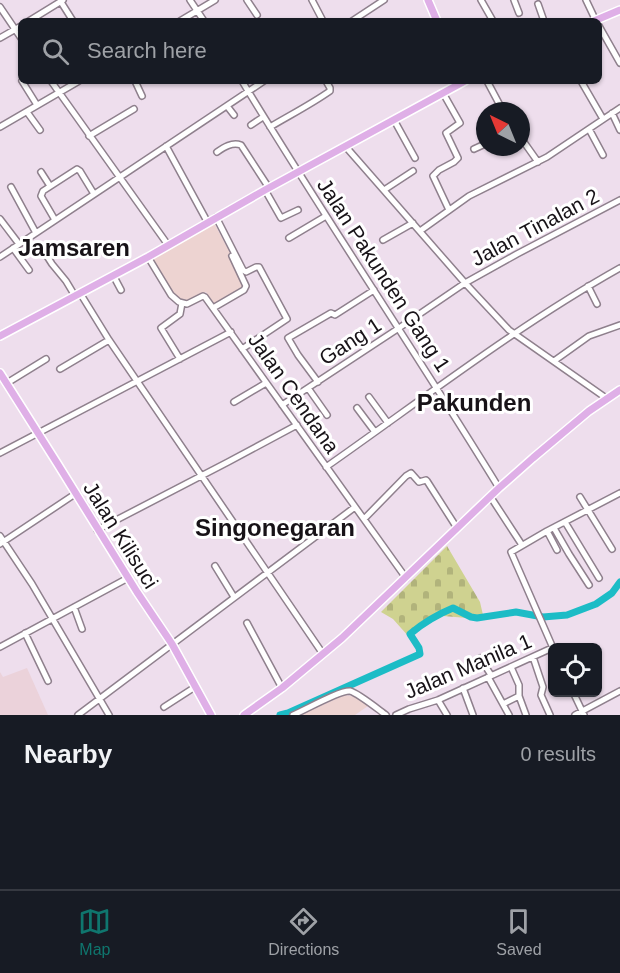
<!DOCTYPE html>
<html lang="en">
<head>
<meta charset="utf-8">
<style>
	body { margin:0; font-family:Arial,sans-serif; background:#20242c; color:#f1f3f6 }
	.controls { position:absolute; right:18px; bottom:18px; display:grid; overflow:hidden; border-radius:9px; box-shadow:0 2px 4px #0004 }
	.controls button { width:54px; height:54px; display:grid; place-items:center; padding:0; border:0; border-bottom:2px solid #363941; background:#171b24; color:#f1f3f6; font:30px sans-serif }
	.compass { position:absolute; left:476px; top:102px; width:54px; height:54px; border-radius:50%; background:#171b24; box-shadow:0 2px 4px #0004; rotate:317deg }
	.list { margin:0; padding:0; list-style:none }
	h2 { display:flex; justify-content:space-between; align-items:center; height:78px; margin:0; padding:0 24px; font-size:26px }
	h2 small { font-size:20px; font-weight:400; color:#9ea1a6 }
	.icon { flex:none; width:33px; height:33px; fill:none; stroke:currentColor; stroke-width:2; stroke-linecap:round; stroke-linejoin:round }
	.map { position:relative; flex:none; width:620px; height:715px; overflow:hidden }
	.search { position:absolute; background:#171b24; box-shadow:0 2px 4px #0004; left:18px; right:18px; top:18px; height:66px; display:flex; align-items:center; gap:15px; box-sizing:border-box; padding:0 21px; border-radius:9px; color:#9ea1a6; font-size:22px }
	.sheet { height:174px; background:#171b24 }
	nav { display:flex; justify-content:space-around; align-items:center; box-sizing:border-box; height:84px; border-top:2px solid #363941; background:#171b24; font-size:16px; color:#9ea1a6 }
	nav a { display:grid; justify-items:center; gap:3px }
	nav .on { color:#0f766e }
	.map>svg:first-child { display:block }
	.commercial { fill:#edd3d1 }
	.industrial { fill:#ebd2da }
	.cemetery { fill:url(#cemetery-stones) }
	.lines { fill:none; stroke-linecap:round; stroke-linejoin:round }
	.river { stroke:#1cbcc6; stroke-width:7 }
	.minor-casing { stroke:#8f808d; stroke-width:8 }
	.major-casing { stroke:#fff; stroke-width:10 }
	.minor { stroke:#fff; stroke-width:5 }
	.major { stroke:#dfafe7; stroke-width:7 }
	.labels { text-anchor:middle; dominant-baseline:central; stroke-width:6; stroke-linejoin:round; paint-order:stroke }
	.street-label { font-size:21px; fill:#171217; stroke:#fff }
	.quarter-label { font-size:24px; font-weight:bold; fill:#171217; stroke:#fff }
</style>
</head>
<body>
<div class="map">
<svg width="620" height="715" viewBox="0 0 620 715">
	<defs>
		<pattern id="cemetery-stones" width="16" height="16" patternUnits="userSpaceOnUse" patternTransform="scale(1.5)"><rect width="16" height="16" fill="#cfd290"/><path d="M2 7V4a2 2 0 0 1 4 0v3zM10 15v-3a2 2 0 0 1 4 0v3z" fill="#b1b37b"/></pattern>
	</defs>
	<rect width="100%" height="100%" fill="#eedeed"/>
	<!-- commercial -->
	<path class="commercial" d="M 214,223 L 249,288 L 215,307 L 206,292 L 191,302 L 178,301 L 150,258 Z
		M 345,695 L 356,697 L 368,706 L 355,715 L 300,715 Z"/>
	<!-- industrial -->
	<path class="industrial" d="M 27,668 L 48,715 L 0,715 L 0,672 L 3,677 Z"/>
	<!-- cemetery -->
	<path class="cemetery" d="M 447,546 L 480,602 L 483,615 L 467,618 L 443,616 L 428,624 L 409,637 L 393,619 L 381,612 Z"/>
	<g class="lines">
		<!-- river -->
		<path class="river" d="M 280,715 L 288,713 L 420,654 L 419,648 L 410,634 C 423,623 436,615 453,608 L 471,617 L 477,618 L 516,612 L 543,617 L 567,615 L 596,604 L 612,593 L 620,582"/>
		<defs>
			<path id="minor" d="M 190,0 L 204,21
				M 247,0 L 257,15
				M 312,0 L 323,21
				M 481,0 L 493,21
				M 514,0 L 519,13
				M 586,0 L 596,21
				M 61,2 L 73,21
				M 538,4 L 544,21
				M 0,7 L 21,38
				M 29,21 L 63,0
				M 180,21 L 215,0
				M 352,21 L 384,0
				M 599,26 L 620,63
				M 0,38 L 21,26
				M 22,81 L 37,105
				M 51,81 L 168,245
				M 135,81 L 142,96
				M 242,81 C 325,218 415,351 499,488
				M 487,81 L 503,111
				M 581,81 L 603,119
				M 443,93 L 460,123 L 446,133 L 458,158 L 454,162 L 439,170 L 433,176 L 449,210
				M 227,106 L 234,115
				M 27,112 L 40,130
				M 612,113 L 620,130
				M 394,120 L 415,158
				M 251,125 L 263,117
				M 0,127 L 79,81
				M 270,127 C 290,115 310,105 330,91 L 330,88 L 326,81
				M 589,129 L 603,155
				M 89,136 L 134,109
				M 521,138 L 538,162
				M 166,146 L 208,223
				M 346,147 L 465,283 L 509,330 L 606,398
				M 474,149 L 485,144
				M 217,152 C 224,147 232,142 241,145 L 269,188
				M 41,172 L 50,186
				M 11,187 L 36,233
				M 265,190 L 281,218 L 298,210
				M 384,190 L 413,171
				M 216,217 L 243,270 L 246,272 L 256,267 L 259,267 L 287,319 L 242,349
				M 0,219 L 19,244
				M 55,220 L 41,196 L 43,191 L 77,169 L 80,171 L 94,194
				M 420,231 L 469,196 L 547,157 L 620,108
				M 289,238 L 326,216
				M 383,240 L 413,223
				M 13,248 L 29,270
				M 45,253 L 52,264 L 66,281 L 75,296
				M 0,257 L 264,81
				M 148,257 L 171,295 L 179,302 L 187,304 L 203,296 L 205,297 L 406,578
				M 113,275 L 121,290
				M 588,286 L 597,304
				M 80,293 L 109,340 L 323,654
				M 213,308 L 244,290 L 246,286 L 232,256
				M 180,359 L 161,328 L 180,314 L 182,303
				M 554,361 L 589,336 L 620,325
				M 60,369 L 109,340
				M 318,382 L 298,355 L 288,338 L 331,313 L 335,315 L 374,290
				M 7,383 L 46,359
				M 308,388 L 327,415
				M 369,397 L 388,423
				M 234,402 L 266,383
				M 282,405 L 399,328 L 465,283 L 517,254 L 620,200
				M 357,408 L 375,432
				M 0,453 L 231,332
				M 326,467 C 423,399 517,326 620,268
				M 490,496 L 522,545
				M 580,497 L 612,549
				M 364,519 L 406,476 L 411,473 L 419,482 L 426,480 L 427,481 L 457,528
				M 565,522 L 599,578
				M 554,528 L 569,554 L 589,585
				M 97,530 L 228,462 L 297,425
				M 547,531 L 557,550
				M 0,536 L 32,584 L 109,715
				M 0,544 L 75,494
				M 215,566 L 234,597
				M 74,607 L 82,629
				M 247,623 L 282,688
				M 25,633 L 48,681
				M 0,647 L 128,578
				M 553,648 L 511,552 L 547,531 L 620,493
				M 533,657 L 543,687 L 541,695 L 550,715
				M 480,658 L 491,675
				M 511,667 L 519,685 L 519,696 L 526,715
				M 488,677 L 509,715
				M 463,688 L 473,715
				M 573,692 L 584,715
				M 438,700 L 447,715
				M 503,704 L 519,696
				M 164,707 L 195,687
				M 78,715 L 355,507
				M 293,715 C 305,710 340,690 350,691 C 358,693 379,710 386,715
				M 396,715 L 409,709 L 438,700 L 552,648
				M 575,715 L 620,691"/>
			<path id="major" d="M 428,0 L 437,21
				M 594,21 L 620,10
				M 0,336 L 148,257 L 265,190 L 465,81
				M 0,373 L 57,463 L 137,592 L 172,644 L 211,715
				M 244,715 L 282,688 L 342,638 L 499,488 L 533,458 L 589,411 L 620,390"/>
		</defs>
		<!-- minor casing -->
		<use href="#minor" class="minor-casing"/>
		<!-- major casing -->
		<use href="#major" class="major-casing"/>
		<!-- minor -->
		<use href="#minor" class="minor"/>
		<!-- major -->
		<use href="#major" class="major"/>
	</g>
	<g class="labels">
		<!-- street labels -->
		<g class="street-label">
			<text transform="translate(535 227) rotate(-28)">Jalan Tinalan 2</text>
			<text transform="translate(384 275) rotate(57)">Jalan Pakunden Gang 1</text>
			<text transform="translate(350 341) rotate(-33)">Gang 1</text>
			<text transform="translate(294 393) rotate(55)">Jalan Cendana</text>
			<text transform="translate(121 535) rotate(58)">Jalan Kilisuci</text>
			<text transform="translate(468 666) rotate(-23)">Jalan Manila 1</text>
		</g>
		<!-- quarter labels -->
		<g class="quarter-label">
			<text x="74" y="247">Jamsaren</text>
			<text x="474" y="402">Pakunden</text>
			<text x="275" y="527">Singonegaran</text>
		</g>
	</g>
</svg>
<div class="controls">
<button><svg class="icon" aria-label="locate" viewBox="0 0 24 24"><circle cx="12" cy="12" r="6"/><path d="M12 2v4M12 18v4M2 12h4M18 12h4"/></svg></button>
</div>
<svg class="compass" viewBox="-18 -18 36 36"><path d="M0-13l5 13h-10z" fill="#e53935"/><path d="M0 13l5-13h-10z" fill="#9ea1a6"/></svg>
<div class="search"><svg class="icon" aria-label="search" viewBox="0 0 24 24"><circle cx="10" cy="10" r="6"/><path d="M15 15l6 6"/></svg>Search here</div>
</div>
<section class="sheet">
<h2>Nearby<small>0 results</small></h2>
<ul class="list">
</ul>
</section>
<nav>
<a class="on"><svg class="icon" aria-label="map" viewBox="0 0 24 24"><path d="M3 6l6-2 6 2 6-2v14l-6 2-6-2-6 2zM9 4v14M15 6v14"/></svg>Map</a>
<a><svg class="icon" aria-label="directions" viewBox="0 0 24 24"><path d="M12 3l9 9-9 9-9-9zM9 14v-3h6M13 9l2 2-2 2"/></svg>Directions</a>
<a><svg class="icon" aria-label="saved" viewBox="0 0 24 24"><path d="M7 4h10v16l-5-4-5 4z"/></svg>Saved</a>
</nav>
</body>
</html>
